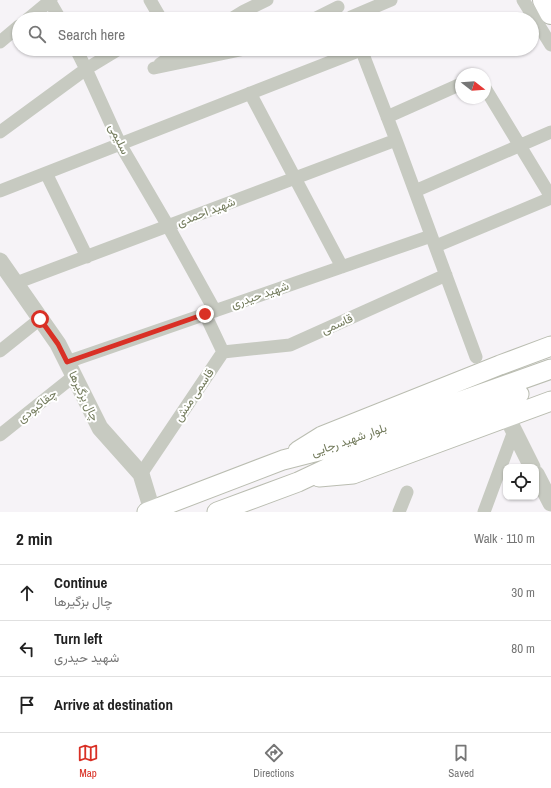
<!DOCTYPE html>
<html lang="en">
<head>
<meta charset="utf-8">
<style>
	body { margin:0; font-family:"Archivo Narrow",Vazirmatn,sans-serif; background:#f2f2f2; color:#222 }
	.controls { position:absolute; right:12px; bottom:12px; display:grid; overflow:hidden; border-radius:8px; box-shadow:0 1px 3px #0004 }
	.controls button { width:36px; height:36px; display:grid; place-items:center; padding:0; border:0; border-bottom:1px solid #e0e0e0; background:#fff; color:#222; font:20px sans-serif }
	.compass { position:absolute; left:455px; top:68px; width:36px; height:36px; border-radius:50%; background:#fff; box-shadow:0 1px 3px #0004; rotate:107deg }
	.stop { position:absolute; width:12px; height:12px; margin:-9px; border:3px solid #d93025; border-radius:50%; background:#fff }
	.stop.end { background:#d93025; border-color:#fff; box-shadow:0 1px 4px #0008 }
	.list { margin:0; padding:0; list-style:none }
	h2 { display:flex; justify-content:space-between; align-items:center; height:52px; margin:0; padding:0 16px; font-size:17px }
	h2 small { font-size:13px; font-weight:400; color:#767676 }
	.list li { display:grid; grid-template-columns:26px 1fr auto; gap:12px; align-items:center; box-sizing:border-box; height:56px; padding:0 16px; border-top:1px solid #e0e0e0 }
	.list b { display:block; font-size:15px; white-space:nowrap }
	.list p { margin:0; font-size:13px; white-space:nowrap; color:#767676 }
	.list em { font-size:13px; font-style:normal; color:#767676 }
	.icon { flex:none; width:22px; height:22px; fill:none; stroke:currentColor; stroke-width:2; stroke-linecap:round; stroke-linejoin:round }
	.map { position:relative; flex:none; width:551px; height:512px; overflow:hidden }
	.search { position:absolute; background:#fff; box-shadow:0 1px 3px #0004; left:12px; right:12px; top:12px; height:44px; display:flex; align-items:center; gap:10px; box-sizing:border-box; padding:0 14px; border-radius:22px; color:#767676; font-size:15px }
	.sheet { height:220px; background:#fff }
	nav { display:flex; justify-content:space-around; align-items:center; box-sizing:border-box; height:56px; border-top:1px solid #e0e0e0; background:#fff; font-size:11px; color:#767676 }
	nav a { display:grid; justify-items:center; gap:2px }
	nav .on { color:#d93025 }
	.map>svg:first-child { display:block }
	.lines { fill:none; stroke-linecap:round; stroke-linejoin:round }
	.secondary-casing { stroke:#babdb1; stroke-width:21 }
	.trunk-casing { stroke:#b7b9b0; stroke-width:24 }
	.minor { stroke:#c7cac1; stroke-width:13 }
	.tertiary { stroke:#c7cac1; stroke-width:17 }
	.secondary { stroke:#fff; stroke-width:19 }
	.trunk { stroke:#fff; stroke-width:22 }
	.route { stroke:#d93025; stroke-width:5 }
	.labels { text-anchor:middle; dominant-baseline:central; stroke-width:4; stroke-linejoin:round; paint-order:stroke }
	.street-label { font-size:12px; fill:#727a5b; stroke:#fff }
</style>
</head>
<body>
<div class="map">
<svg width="551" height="512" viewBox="0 0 551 512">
	<rect width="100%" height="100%" fill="#f6f3f7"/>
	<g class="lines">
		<defs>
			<path id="secondary" d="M 298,451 L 322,436 L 500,365 L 551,346
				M 319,477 L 353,474 L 551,401
				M 147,512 L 283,460 L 326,449 L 551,369
				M 217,512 L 298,482 L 349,458 L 519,394"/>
			<path id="trunk" d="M 544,0 L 551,13"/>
		</defs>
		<!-- secondary casing -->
		<use href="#secondary" class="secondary-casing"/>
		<!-- trunk casing -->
		<use href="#trunk" class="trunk-casing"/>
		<!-- minor -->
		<path class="minor" d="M 49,0 L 60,19
			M 150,0 L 161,19
			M 523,0 L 551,45
			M 351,17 L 391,0
			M 28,19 L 51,0
			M 231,19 L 244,11 L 267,0
			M 314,19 L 338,7
			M 0,42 L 19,26
			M 76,49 L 86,69 L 120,144 L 168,226 L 215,311
			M 361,49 L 396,140 L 476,357
			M 160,64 L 183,49
			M 154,68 L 245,49
			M 485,88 L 551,197
			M 250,93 L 342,267
			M 387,117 L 461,84
			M 0,132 L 86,69 L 119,49
			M 46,173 L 87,257
			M 0,191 L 361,50
			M 415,191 L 551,132
			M 436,246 L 551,198
			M 16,283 L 396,140
			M 0,351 L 40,319
			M 223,352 L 290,345 L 446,275
			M 67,362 L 431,236
			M 0,435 L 74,376
			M 141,474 L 223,352 L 205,314
			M 399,512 L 407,492
			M 484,512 L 514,431"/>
		<!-- tertiary -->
		<path class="tertiary" d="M 0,261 L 58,344 L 100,428 L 141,474 L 152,510
			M 507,417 L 532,467
			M 536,474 L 551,503"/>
		<!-- secondary -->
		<use href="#secondary" class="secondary"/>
		<!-- trunk -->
		<use href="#trunk" class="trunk"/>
	</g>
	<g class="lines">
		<!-- route -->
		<path class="route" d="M 40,319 L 58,344 L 67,362 L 205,314"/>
	</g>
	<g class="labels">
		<!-- street labels -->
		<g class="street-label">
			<text transform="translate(119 139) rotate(64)">سلیمی</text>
			<text transform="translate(206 212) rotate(-21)">شهید احمدی</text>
			<text transform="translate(260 295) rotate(-19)">شهید حیدری</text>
			<text transform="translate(337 324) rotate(-24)">قاسمی</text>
			<text transform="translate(194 395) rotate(-56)">قاسمی منش</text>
			<text transform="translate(84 396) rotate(64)">چال بزگیرها</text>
			<text transform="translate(37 406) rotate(-38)">چقاکبودی</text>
			<text transform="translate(349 440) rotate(-19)">بلوار شهید رجایی</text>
		</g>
	</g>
</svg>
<div class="controls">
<button><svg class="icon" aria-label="locate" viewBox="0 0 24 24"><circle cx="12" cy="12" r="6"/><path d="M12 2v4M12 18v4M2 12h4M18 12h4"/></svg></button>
</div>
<svg class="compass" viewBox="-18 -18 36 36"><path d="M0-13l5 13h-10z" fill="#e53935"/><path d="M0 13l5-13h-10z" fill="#767676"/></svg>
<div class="stop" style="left:40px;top:319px"></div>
<div class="stop end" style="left:205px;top:314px"></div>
<div class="search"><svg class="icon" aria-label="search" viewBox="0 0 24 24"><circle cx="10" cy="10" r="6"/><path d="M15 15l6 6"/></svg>Search here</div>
</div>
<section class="sheet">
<h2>2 min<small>Walk · 110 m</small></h2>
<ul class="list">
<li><svg class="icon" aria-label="ahead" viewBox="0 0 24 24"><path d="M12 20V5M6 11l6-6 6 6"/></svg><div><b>Continue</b><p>چال بزگیرها</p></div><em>30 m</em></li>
<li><svg class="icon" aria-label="left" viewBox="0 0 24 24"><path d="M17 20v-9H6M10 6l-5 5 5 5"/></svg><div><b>Turn left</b><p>شهید حیدری</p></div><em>80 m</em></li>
<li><svg class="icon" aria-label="arrive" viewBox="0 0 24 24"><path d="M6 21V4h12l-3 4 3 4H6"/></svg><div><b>Arrive at destination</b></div></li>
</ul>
</section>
<nav>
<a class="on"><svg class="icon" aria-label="map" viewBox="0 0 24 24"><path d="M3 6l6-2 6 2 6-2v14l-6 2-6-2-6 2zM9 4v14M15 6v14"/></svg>Map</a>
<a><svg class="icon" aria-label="directions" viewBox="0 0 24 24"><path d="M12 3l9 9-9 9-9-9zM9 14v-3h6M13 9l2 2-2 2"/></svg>Directions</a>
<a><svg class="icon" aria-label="saved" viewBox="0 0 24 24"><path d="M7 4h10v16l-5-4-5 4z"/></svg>Saved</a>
</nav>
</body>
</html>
